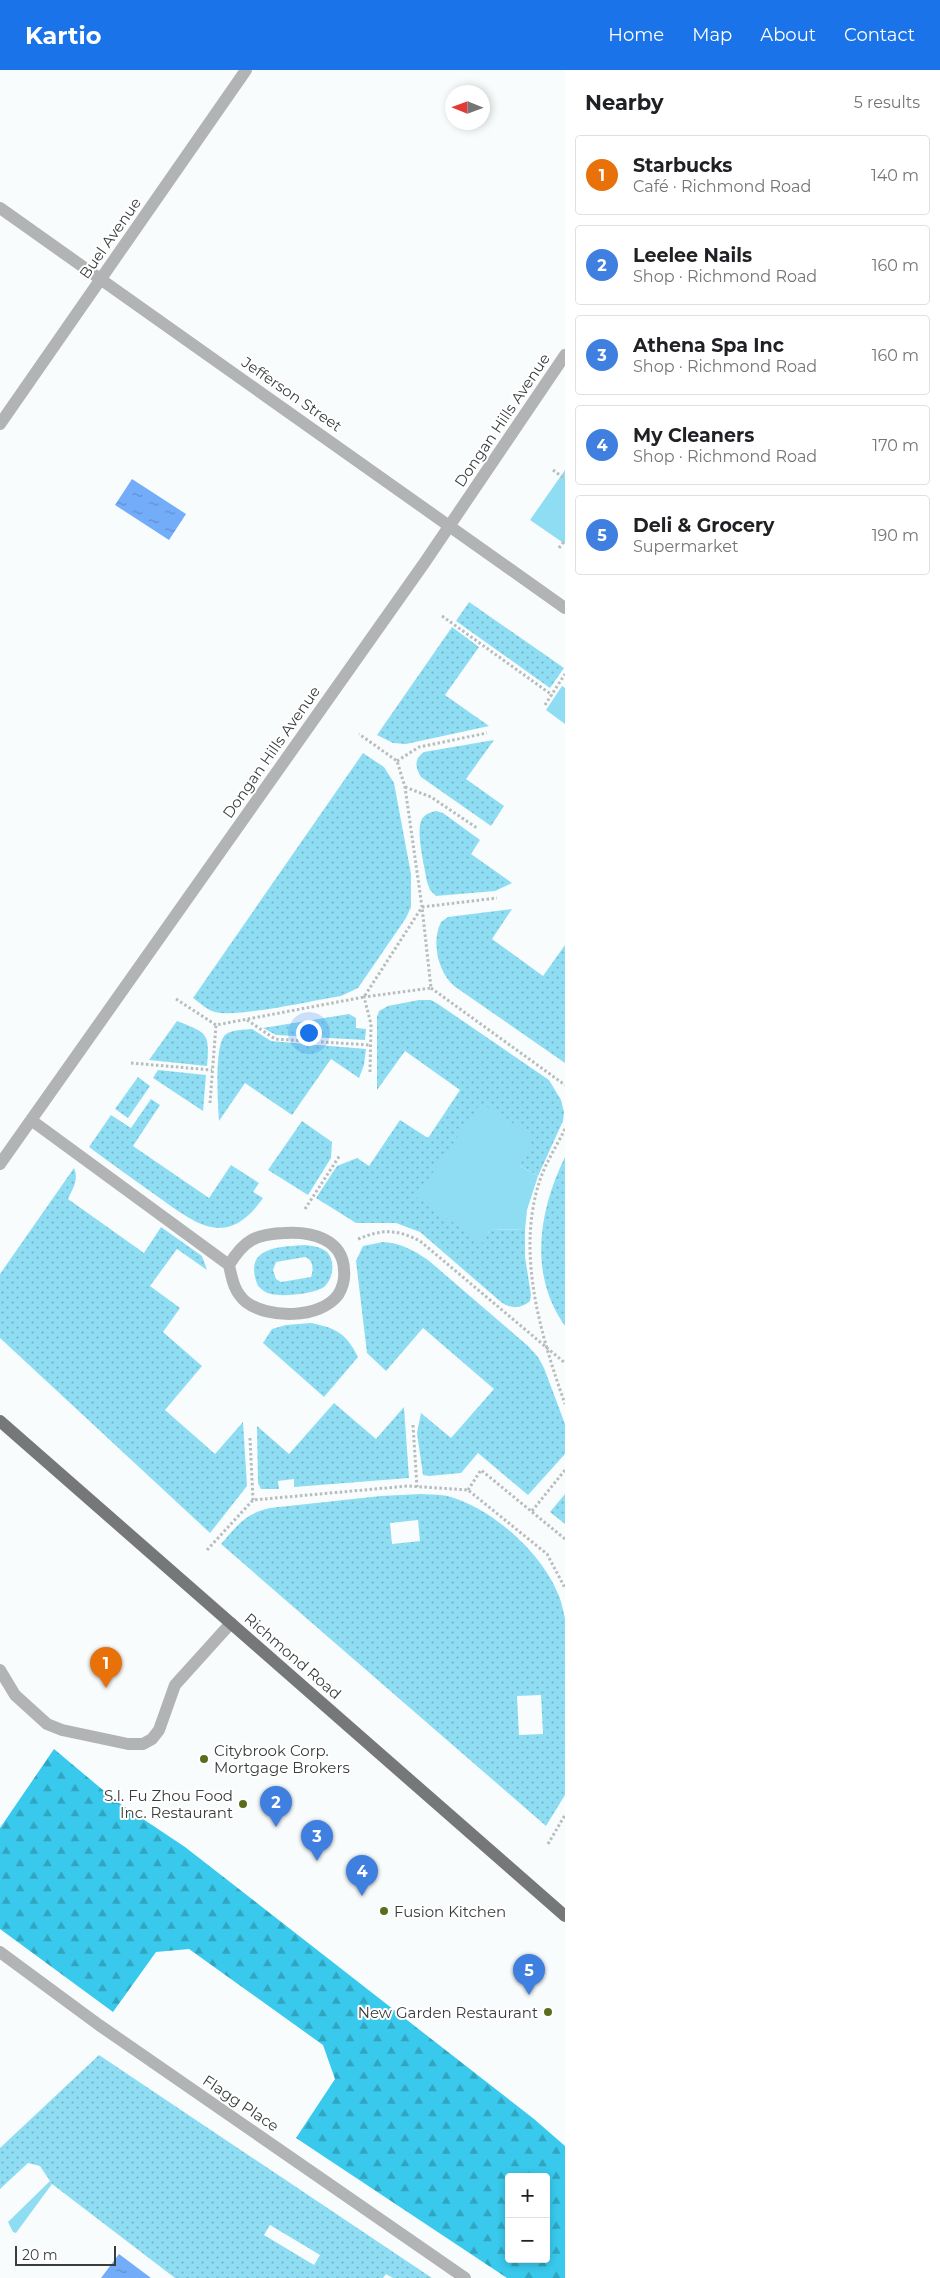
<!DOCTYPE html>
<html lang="en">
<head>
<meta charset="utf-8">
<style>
	body { margin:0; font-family:Montserrat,sans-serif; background:#f2f2f2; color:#202124 }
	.controls { position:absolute; right:15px; bottom:15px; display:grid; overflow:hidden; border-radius:5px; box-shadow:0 2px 8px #0003 }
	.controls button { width:45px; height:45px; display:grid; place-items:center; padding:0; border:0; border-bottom:1px solid #e0e0e0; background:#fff; color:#202124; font:25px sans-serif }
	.compass { position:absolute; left:445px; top:15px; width:45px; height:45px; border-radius:50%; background:#fff; box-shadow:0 2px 8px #0003; rotate:271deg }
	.scale { position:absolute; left:15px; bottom:12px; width:101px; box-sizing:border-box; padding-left:5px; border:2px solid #3b3d3d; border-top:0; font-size:14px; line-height:18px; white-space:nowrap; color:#3b3d3d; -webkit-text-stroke:4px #fff; paint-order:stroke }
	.you { position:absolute; left:308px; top:962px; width:18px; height:18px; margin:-12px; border:4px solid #fff; border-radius:50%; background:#1a73e8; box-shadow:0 0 0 8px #1a73e833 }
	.badge { display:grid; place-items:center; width:32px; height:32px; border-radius:50%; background:#1a73e8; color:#fff; font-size:16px; font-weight:700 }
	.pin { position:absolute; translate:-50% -41px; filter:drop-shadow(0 1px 2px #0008) }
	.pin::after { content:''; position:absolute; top:26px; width:18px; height:15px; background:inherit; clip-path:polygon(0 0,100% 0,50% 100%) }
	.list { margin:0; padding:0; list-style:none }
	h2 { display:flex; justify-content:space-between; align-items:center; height:65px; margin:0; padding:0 20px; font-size:21px }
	h2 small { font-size:16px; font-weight:400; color:#757577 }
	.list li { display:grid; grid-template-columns:32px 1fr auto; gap:15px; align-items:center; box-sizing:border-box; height:80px; margin:0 10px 10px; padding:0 10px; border:1px solid #e0e0e0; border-radius:5px }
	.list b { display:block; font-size:19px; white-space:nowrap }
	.list p { margin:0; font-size:16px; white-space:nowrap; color:#757577 }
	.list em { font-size:16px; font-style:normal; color:#757577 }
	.map { position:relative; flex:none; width:565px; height:2208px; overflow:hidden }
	header { display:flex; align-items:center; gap:30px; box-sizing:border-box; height:70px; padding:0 25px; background:#1a73e8; color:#fff }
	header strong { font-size:24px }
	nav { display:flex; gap:28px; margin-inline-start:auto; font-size:18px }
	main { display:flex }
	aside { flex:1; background:#fff }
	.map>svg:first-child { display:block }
	.grass { fill:url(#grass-dots); fill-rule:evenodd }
	.forest { fill:url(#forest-firs); fill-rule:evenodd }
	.green { fill:#8fddf3 }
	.water { fill:url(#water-ripples) }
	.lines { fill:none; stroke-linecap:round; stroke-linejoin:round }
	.path { stroke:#b9bcbd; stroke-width:3; stroke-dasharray:2.5 2.5; stroke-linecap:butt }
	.minor { stroke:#b2b3b4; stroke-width:12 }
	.major { stroke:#757779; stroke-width:12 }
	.poi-dot { fill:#586e1d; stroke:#fff; stroke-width:2 }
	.labels { text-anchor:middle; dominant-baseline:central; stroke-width:4; stroke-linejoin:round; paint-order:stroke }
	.street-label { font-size:15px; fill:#3b3d3d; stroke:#fff }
	.poi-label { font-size:15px; fill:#3b3d3d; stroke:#fff; text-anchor:start }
</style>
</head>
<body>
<header>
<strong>Kartio</strong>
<nav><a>Home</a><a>Map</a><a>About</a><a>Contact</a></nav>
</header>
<main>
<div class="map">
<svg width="565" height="2208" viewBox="0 0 565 2208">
	<defs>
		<pattern id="grass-dots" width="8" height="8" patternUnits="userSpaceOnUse" patternTransform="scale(1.25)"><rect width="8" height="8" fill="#8fddf3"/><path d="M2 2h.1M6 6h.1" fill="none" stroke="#76b4c6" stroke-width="1.8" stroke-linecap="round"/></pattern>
		<pattern id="forest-firs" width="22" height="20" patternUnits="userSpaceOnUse" patternTransform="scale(1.25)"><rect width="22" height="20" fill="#39c9ec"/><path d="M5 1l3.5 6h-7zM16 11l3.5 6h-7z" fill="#31a4c0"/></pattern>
		<pattern id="water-ripples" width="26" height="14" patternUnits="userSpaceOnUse" patternTransform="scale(1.25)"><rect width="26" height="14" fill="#73adf9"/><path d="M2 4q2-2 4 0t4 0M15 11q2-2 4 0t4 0" fill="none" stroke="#608ecb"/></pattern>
	</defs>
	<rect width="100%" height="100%" fill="#f8fcfd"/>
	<!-- grass -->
	<path class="grass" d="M 469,532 L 564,598 L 550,618 L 456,551 Z
		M 452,557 L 479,577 L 445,625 L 489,656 L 406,674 L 393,673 L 377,665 Z
		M 494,670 L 466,709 L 504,736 L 491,756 L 421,707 C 415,697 414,689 424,682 Z
		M 363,683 L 384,697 L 394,713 L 411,804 L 411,837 L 406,848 L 358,918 L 341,926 C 315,930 237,948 215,942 C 207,940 200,933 193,928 Z
		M 436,741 L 443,743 L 480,770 L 471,784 L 512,813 L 495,821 L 436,826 L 430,820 L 427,812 C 425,798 415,760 422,749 C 425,744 431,742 436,741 Z
		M 512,839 L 492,869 L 543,906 L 565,875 L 565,993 L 454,916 C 438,902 431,872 441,852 L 448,847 Z
		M 419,930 L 431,930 L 438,934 L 549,1010 L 561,1030 L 564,1042 L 563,1051 L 538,1106 L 520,1096 L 483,1173 L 490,1159 L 525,1160 L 525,1187 L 531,1225 L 530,1231 C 521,1239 511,1239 501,1232 L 420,1162 L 396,1153 L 356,1153 L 316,1128 L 337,1096 L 357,1088 L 369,1096 L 400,1050 L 428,1068 L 460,1020 L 405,981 L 377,1020 L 377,947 L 379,941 L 388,936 Z
		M 349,944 L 356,948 L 356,958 L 366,959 L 365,970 L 276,965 L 263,958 Z
		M 177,951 C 207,963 210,962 207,996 L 149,990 Z
		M 252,959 L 271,971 L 366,979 L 364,995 L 359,1008 L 331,989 L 292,1045 L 245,1013 L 219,1051 C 218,1035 214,976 225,965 C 232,959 244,960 252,959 Z
		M 158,1000 L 206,1005 L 203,1041 L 153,1008 Z
		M 138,1007 L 150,1016 L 128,1048 L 115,1039 Z
		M 151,1029 L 160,1035 L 133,1076 L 209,1128 L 231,1095 L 259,1113 L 253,1122 L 263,1128 C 226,1181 195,1153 154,1124 C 132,1108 110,1093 89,1077 L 111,1045 L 131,1058 Z
		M 302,1051 L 332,1072 L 331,1088 L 308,1125 L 268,1100 Z
		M 565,1087 L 565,1256 C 528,1204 539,1140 565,1087 Z
		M 74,1098 C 79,1110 73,1118 68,1129 L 144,1183 L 161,1157 L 202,1186 L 207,1200 L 177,1179 L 150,1216 L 180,1238 L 163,1262 L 202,1296 L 165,1340 L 215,1384 L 243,1352 L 247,1416 L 210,1463 L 0,1268 L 0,1204 Z
		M 383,1172 C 401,1173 413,1180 428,1190 L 528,1276 L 538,1287 L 544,1298 L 565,1354 L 565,1384 L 528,1425 L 478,1383 L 461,1403 L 429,1406 L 423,1405 L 417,1363 L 421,1343 L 451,1368 L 494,1319 L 423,1258 L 386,1301 L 367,1283 L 356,1191 L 363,1176 Z
		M 305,1175 C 313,1176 321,1177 327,1182 C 336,1192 333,1209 324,1217 C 314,1224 283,1227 271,1224 C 266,1223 262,1220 258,1216 C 242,1177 278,1177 305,1175 ZM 305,1187 C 313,1189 314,1200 311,1207 L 281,1212 L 276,1209 L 273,1200 L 276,1192 Z
		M 311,1253 C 336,1258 346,1263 358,1287 L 324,1327 L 263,1273 L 272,1259 L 286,1255 Z
		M 334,1333 L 376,1369 L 404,1337 L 409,1408 L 294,1417 L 294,1409 L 278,1411 L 279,1419 L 261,1419 L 258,1413 L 257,1356 L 289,1384 Z
		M 421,1424 C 431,1425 442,1424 451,1427 C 494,1440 543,1484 559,1526 C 562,1533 563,1541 565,1548 L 565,1725 L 546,1756 L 221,1474 C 238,1455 244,1444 270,1438 L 381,1426 ZM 418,1450 L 420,1471 L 392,1474 L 390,1453 ZM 541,1625 L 543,1664 L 519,1665 L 517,1626 Z
		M 565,1424 L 565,1454 L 550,1442 Z
		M 99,1985 L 432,2208 L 393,2208 L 386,2204 L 383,2208 L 175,2208 L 52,2114 L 40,2096 L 28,2093 L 0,2119 L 0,2078 ZM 270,2155 L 320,2185 L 314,2195 L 264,2165 Z"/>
	<!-- forest -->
	<path class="forest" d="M 54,1679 L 116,1731 L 185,1777 L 534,2049 L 565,2076 L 565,2208 L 507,2208 L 296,2068 L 335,2009 L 323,1975 L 189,1879 L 156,1882 L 113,1942 L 0,1859 L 0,1758 ZM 509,2107 L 546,2107 L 546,2189 L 509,2189 Z"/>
	<!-- green -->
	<path class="green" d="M 565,400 L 565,474 L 530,450 Z
		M 562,616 L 565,618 L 565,654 L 546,640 Z
		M 481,1033 L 534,1067 L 520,1096 L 538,1106 L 527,1140 L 525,1160 L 490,1159 L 483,1173 L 416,1127 Z
		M 50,2111 L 52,2114 L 16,2163 L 13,2162 L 8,2152 Z"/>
	<!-- water -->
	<path class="water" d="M 132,409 L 186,444 L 169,470 L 115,435 Z
		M 119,2184 L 151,2208 L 101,2208 Z"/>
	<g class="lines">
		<!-- path -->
		<path class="path" d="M 553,400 L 565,409
			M 559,478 L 565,470
			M 442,546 L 552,625
			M 545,635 L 565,604
			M 397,691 L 419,677 L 487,663
			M 405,717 L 431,727 L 477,758
			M 431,918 L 565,1015
			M 176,929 L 216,955 L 364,927 L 422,837 L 405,717 L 397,691 L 359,664
			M 247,950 L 275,969 L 370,975
			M 131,993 L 212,1000
			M 370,1002 L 371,954 L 364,927 L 431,918 L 422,837 L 497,828
			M 210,1033 L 216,955
			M 565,1059 C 557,1075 547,1091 541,1107 C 515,1180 540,1263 565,1334
			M 305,1139 L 340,1085
			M 358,1169 C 383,1159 396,1159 420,1171 L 565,1293
			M 413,1355 L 417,1417
			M 250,1368 L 253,1430
			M 468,1420 L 481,1400 L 565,1469
			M 532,1441 L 565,1400
			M 207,1480 L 253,1430 L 408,1416 L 468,1420 L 547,1484 L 565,1518
			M 548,1774 L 565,1745"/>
		<!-- minor -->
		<path class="minor" d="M 0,138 L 565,538
			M 0,354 L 246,0
			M 31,1050 L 229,1195 C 232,1209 234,1222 246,1232 C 268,1249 320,1249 338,1225 C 343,1217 345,1209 344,1200 C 343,1169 311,1161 284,1163 C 256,1164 244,1170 229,1195
			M 0,1094 L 425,492 L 565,285
			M 0,1600 L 15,1625 L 47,1654 L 62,1660 L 128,1674 L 143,1674 L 152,1669 L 159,1660 L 175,1615 L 231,1553
			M 0,1882 L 99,1955 L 465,2208"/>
		<!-- major -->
		<path class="major" d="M 0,1351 L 565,1846"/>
	</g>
	<!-- markers -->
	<g class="poi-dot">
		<circle cx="204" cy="1689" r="5"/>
		<circle cx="243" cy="1734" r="5"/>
		<circle cx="384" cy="1841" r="5"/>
		<circle cx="548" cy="1942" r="5"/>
	</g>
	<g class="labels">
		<!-- street labels -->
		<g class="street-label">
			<text transform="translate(110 168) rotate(-55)">Buel Avenue</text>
			<text transform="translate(292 324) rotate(35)">Jefferson Street</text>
			<text transform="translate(502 350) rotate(-56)">Dongan Hills Avenue</text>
			<text transform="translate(271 682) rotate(-55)">Dongan Hills Avenue</text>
			<text transform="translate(293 1586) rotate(41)">Richmond Road</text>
			<text transform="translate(241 2033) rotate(34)">Flagg Place</text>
		</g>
		<!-- poi labels -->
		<g class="poi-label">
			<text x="214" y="1680">Citybrook Corp.<tspan x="214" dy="17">Mortgage Brokers</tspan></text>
			<text x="233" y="1725" text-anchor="end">S.I. Fu Zhou Food<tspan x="233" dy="17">Inc. Restaurant</tspan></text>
			<text x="394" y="1841">Fusion Kitchen</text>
			<text x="538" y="1942" text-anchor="end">New Garden Restaurant</text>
		</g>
	</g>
</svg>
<div class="controls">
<button>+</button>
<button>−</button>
</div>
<svg class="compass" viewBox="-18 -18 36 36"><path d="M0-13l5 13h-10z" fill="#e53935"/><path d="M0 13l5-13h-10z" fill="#757577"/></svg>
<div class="scale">20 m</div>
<div class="you"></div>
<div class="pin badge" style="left:106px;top:1618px;background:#e8710a">1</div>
<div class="pin badge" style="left:276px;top:1757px;background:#3f7fe0">2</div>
<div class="pin badge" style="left:317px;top:1791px;background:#3f7fe0">3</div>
<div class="pin badge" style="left:362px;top:1826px;background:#3f7fe0">4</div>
<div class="pin badge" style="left:529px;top:1925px;background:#3f7fe0">5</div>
</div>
<aside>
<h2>Nearby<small>5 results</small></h2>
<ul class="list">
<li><span class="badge" style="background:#e8710a">1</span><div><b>Starbucks</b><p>Café · Richmond Road</p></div><em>140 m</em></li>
<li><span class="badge" style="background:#3f7fe0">2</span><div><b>Leelee Nails</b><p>Shop · Richmond Road</p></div><em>160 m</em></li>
<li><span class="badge" style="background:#3f7fe0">3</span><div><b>Athena Spa Inc</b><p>Shop · Richmond Road</p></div><em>160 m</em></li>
<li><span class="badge" style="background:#3f7fe0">4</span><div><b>My Cleaners</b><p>Shop · Richmond Road</p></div><em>170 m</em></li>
<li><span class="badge" style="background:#3f7fe0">5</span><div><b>Deli &amp; Grocery</b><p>Supermarket</p></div><em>190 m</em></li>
</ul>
</aside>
</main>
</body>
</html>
